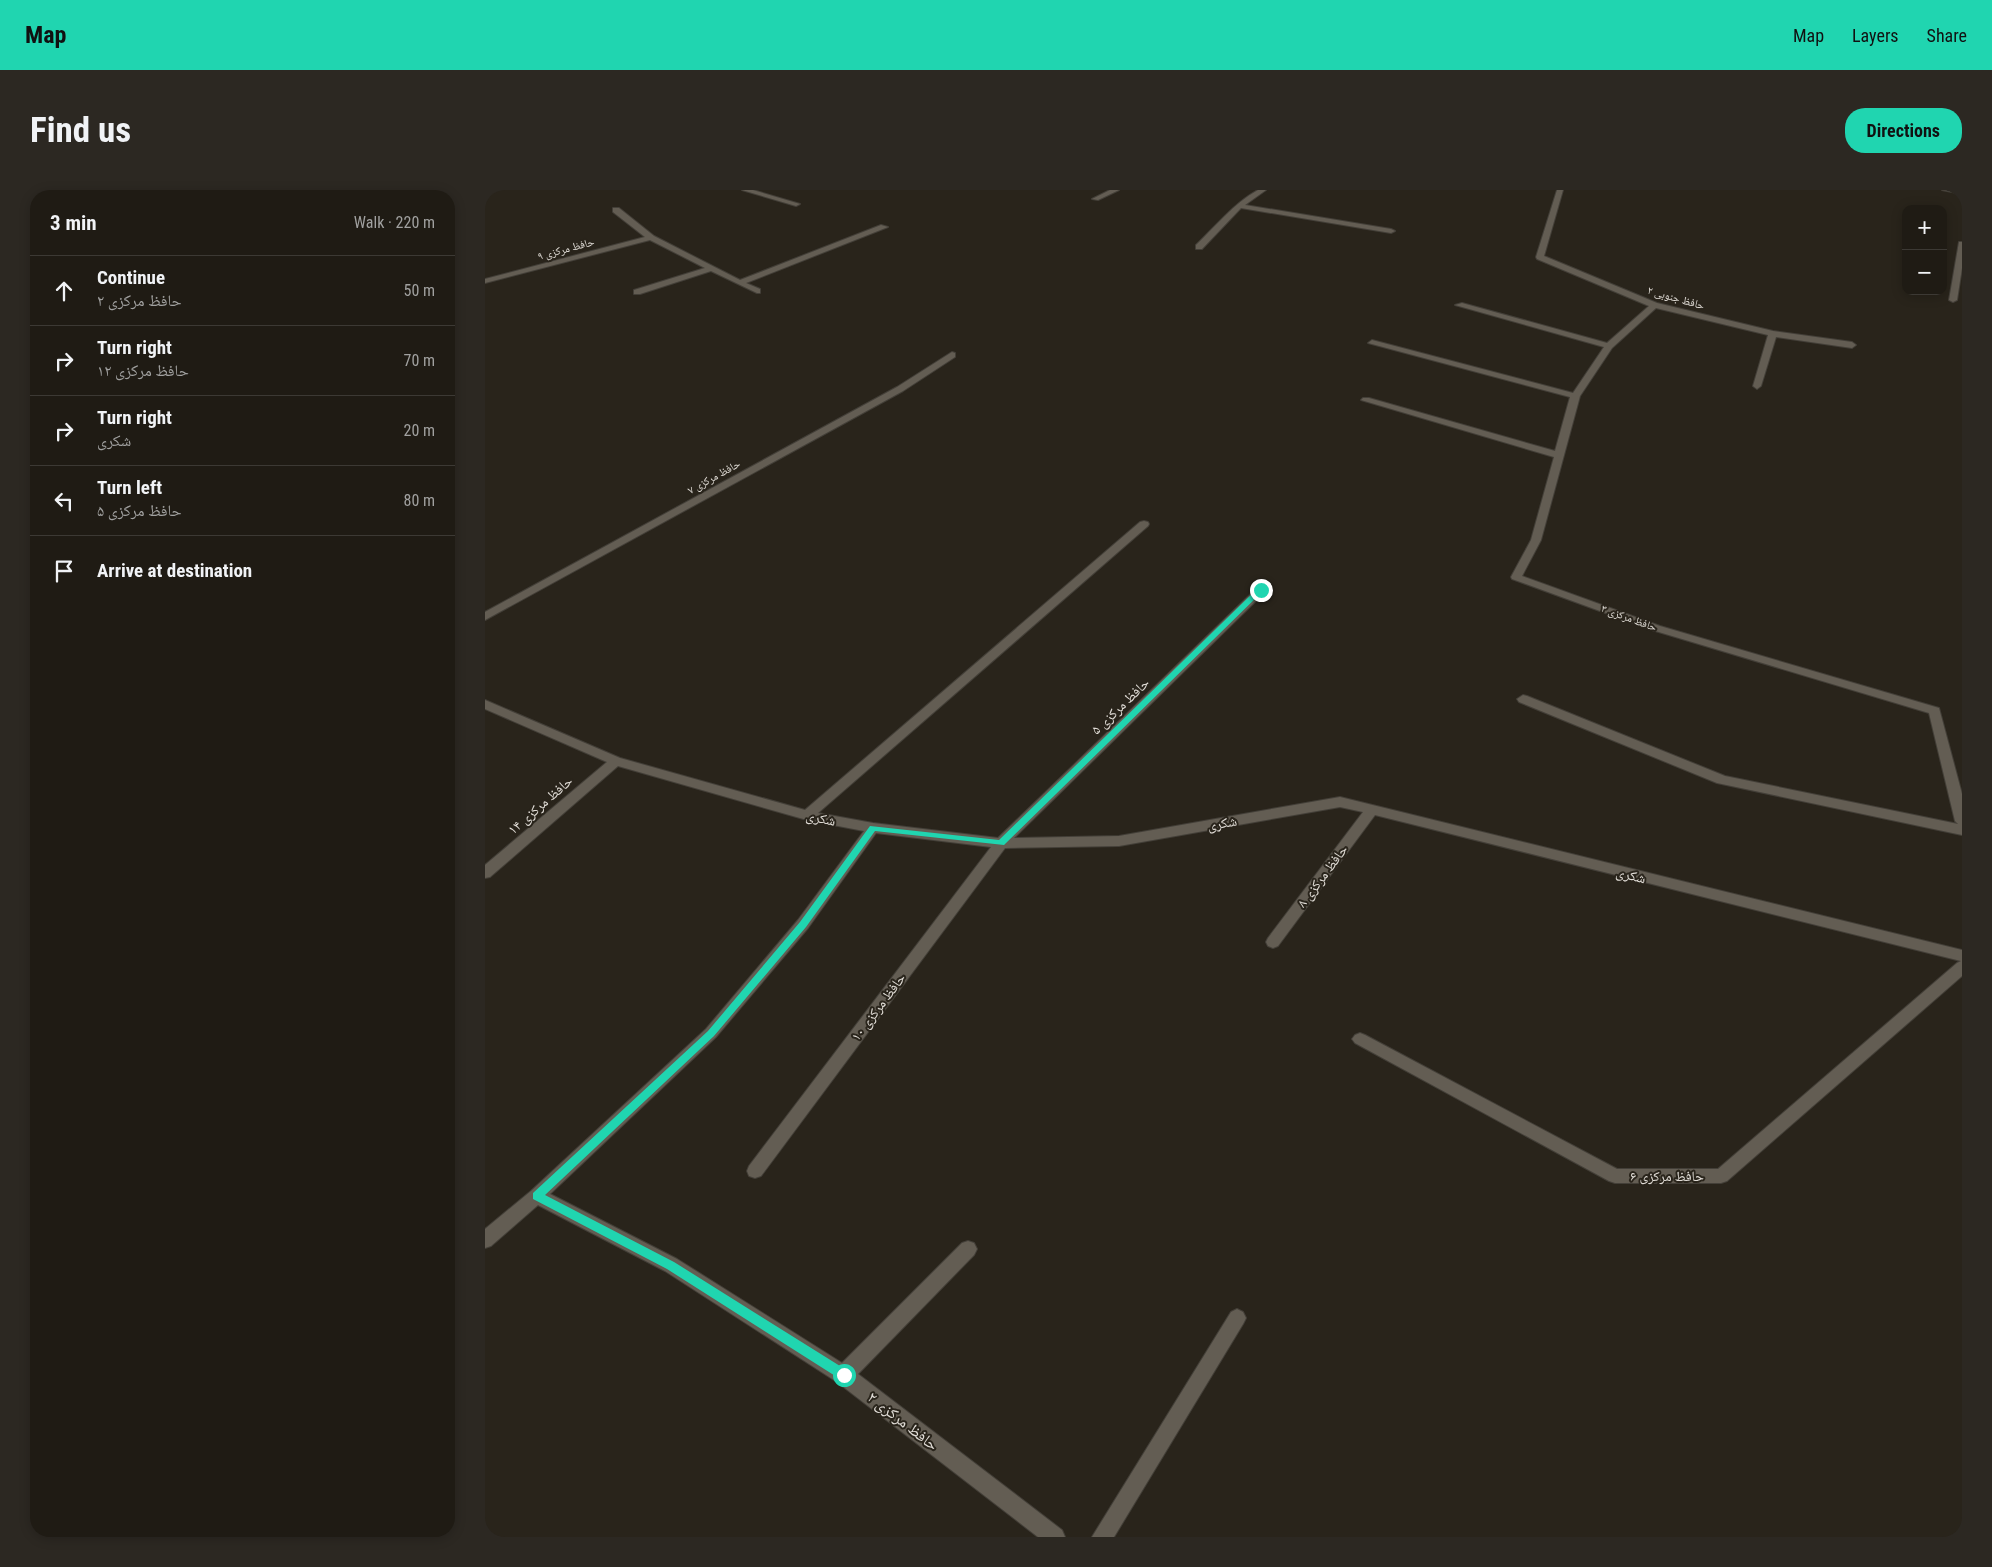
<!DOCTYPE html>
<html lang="en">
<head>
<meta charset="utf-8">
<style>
	body { margin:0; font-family:"Roboto Condensed","Noto Naskh Arabic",sans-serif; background:#2c2822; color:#f1f3f6 }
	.controls { position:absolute; right:15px; top:15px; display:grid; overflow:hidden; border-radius:10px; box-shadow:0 2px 12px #0003 }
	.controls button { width:45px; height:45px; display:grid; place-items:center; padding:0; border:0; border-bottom:1px solid #3c3934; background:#1f1b14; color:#f1f3f6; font:25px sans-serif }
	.stop { position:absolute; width:15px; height:15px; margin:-11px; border:4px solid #20d5b0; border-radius:50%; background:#fff }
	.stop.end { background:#20d5b0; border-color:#fff; box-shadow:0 1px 5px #0008 }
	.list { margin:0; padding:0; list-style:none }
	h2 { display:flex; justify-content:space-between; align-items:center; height:65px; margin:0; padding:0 20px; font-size:21px }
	h2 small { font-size:16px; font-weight:400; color:#a1a1a0 }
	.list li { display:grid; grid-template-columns:32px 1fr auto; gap:15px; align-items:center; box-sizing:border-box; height:70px; padding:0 20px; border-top:1px solid #3c3934 }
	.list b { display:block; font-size:19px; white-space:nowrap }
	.list p { margin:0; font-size:16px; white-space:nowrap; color:#a1a1a0 }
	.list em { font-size:16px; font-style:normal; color:#a1a1a0 }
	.icon { flex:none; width:28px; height:28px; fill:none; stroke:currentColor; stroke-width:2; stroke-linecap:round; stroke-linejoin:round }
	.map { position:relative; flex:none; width:1477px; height:1347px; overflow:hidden; border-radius:20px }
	header { display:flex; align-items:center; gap:30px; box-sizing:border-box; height:70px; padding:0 25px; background:#20d5b0; color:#111 }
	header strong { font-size:24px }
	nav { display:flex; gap:28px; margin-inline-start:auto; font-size:18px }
	.intro { display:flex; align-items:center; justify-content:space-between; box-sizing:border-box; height:120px; padding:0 30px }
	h1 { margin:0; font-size:35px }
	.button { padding:12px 22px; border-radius:20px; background:#20d5b0; color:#111; font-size:18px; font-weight:700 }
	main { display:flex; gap:30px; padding:0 30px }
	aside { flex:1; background:#1f1b14; border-radius:20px; box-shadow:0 2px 12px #0003 }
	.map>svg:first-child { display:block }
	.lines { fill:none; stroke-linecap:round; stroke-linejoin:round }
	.minor-casing { stroke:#433f38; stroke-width:2 }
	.minor { fill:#635d53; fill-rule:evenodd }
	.route { fill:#20d5b0 }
	.labels { text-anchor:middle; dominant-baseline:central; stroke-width:4; stroke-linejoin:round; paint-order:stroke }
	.far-street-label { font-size:11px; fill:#e1ddd7; stroke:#29241b }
	.street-label { font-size:14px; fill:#e1ddd7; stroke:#29241b }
	.near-street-label { font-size:16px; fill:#e1ddd7; stroke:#29241b }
</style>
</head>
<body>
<header>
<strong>Map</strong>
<nav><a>Map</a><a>Layers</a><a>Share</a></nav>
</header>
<div class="intro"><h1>Find us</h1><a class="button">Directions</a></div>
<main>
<aside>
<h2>3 min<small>Walk · 220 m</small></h2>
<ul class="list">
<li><svg class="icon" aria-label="ahead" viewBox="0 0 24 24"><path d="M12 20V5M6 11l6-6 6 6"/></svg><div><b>Continue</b><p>حافظ مرکزی ۲</p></div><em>50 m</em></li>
<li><svg class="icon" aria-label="right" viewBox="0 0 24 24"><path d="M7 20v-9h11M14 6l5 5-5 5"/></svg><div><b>Turn right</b><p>حافظ مرکزی ۱۲</p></div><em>70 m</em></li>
<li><svg class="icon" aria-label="right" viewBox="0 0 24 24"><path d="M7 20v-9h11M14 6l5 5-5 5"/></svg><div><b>Turn right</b><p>شکری</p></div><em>20 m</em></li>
<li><svg class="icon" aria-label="left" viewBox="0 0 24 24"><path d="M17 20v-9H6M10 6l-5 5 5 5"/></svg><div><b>Turn left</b><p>حافظ مرکزی ۵</p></div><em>80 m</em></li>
<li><svg class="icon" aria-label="arrive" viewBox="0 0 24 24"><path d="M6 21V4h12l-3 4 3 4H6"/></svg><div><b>Arrive at destination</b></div></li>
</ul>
</aside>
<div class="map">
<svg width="1477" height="1347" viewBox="0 0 1477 1347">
	<rect width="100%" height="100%" fill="#29241b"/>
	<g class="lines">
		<defs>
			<path id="minor" d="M 257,0 L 268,0 L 315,14 L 311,16 Z
				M 625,0 L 634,0 L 613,10 L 607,9 Z
				M 773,0 L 781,0 L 760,15 L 906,39 L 910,41 L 906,43 L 756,18 L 717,59 L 711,59 L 711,55 C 731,36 748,14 773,0 Z
				M 1072,0 L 1078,0 L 1059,66 L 1172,113 L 1288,141 L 1367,152 L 1371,155 L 1367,158 L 1291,147 L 1276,196 L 1272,199 L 1268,196 L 1283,145 L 1171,118 L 1127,158 L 1095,206 L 1056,350 L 1037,386 L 1175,436 L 1454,518 L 1477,604 L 1477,645 L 1232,593 L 1034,512 L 1032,509 L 1038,505 L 1042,506 L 1240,586 L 1473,634 L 1470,631 L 1444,523 L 1167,440 L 1027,389 L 1026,387 L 1046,350 L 1069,267 L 876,210 L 878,208 L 884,208 L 1070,261 L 1085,207 L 883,153 L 887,150 L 1088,203 L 1119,157 L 970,115 L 977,113 L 1122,153 L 1164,116 L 1052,69 L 1051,67 Z
				M 1457,0 L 1477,0 L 1477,4 Z
				M 128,18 L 134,18 L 169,46 L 255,90 L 396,35 L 403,37 L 261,93 L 275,99 L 275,103 L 272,103 L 226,81 L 155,104 L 149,104 L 149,100 L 220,78 L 165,50 L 0,93 L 0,89 L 160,47 L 128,22 Z
				M 1474,52 L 1477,52 L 1477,78 L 1472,110 L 1468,112 L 1464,110 Z
				M 467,162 L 470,163 L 470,167 L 418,201 L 0,430 L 0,422 L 412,197 Z
				M 659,331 L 663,332 L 664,334 L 663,336 L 333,623 L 388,633 L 513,648 L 772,398 L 780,398 L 781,400 L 780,402 L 529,648 L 634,646 L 855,607 L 1477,760 L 1477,786 L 1242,991 L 1236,993 L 1130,993 L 1124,991 L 870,853 L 867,849 L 870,845 L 875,843 L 880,845 L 1132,979 L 1233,979 L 1472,773 L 1476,771 L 890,625 L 793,756 L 788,758 L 783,756 L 781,752 L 783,748 L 878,622 L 855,617 L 634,656 L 520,658 L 276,986 L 270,988 L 264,986 L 262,981 L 264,976 L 506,657 L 391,643 L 323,738 L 231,847 L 65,1004 L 192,1069 L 357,1173 L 477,1053 L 483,1051 L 489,1053 L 492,1059 L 489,1065 L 373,1184 L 577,1340 L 580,1347 L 553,1347 L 352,1192 L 180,1081 L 53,1015 L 6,1056 L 0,1058 L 0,1039 L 46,1001 L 221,839 L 313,730 L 379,641 L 322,630 L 133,576 L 5,687 L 0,688 L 0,675 L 122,572 L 0,519 L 0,510 L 135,568 L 320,620 L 655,332 Z
				M 752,1119 L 758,1122 L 761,1128 L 758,1134 L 629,1347 L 607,1347 L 746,1122 Z"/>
		</defs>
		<!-- minor casing -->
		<use href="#minor" class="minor-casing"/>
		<!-- minor -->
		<use href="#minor" class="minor"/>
	</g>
	<!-- route -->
	<path class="route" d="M 773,398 L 779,400 L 519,655 L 390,641 L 321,737 L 229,846 L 60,1005 L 189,1072 L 363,1181 L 365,1185 L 363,1189 L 359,1191 L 355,1189 L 182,1079 L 48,1009 L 48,1003 L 223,841 L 315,732 L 385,636 L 514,650 Z"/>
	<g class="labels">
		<!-- far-street labels -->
		<g class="far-street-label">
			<text transform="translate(81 59) rotate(-15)">حافظ مرکزی ۹</text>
			<text transform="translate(1191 108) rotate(16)">حافظ جنوبی ۲</text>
			<text transform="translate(229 287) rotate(-29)">حافظ مرکزی ۷</text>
			<text transform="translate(1144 428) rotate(20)">حافظ مرکزی ۳</text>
		</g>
		<!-- street labels -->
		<g class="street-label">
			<text transform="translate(635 516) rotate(-44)">حافظ مرکزی ۵</text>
			<text transform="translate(55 615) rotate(-41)">حافظ مرکزی ۱۴</text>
			<text transform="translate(336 628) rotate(12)">شکری</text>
			<text transform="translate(737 633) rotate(-10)">شکری</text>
			<text transform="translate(1146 685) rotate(14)">شکری</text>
			<text transform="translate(837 686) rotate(-53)">حافظ مرکزی ۸</text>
			<text transform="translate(393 817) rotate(-53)">حافظ مرکزی ۱۰</text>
			<text x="1182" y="986">حافظ مرکزی ۶</text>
		</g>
		<!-- near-street labels -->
		<g class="near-street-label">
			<text transform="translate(418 1231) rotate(38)">حافظ مرکزی ۲</text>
		</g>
	</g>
</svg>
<div class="controls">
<button>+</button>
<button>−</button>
</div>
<div class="stop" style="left:359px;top:1185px"></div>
<div class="stop end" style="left:776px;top:400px"></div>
</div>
</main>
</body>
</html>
